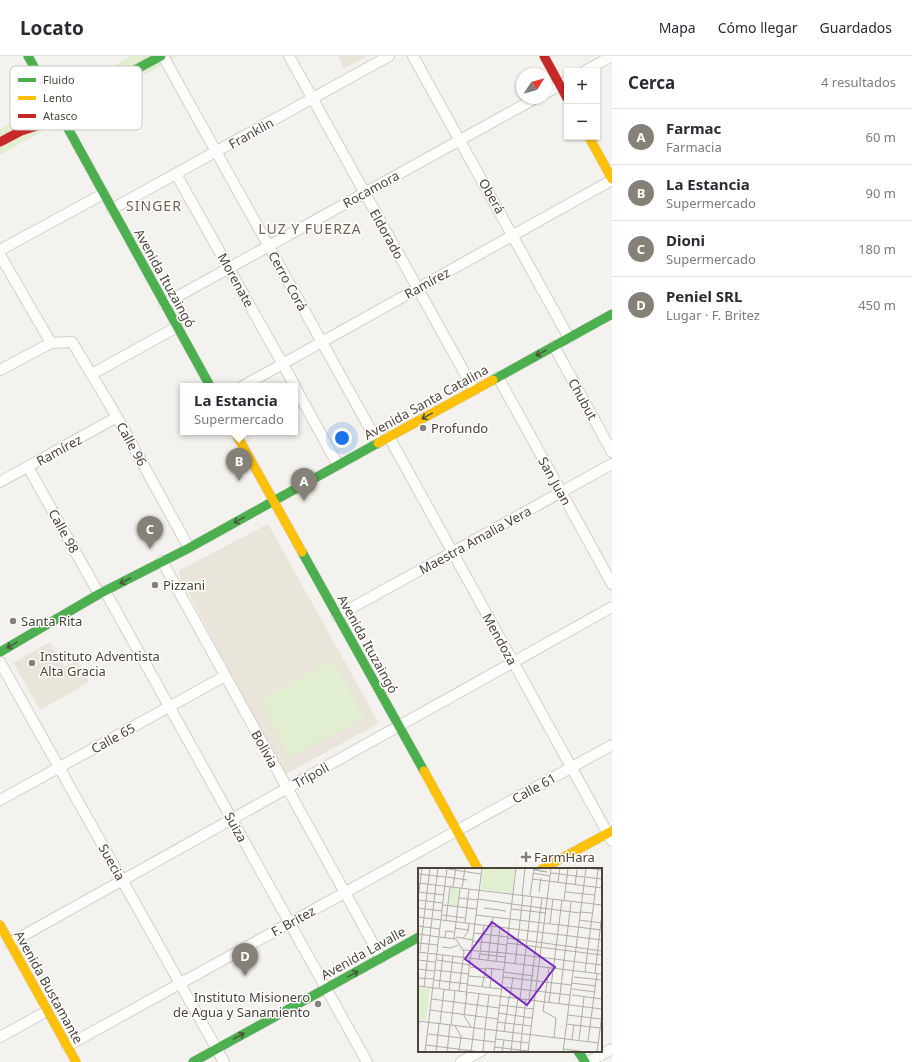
<!DOCTYPE html>
<html lang="es">
<head>
<meta charset="utf-8">
<style>
	body { margin:0; font-family:"Noto Sans",sans-serif; background:#f7f7f7; color:#2b2b33 }
	.controls { position:absolute; right:12px; top:12px; display:grid; overflow:hidden; border-radius:0px; box-shadow:0 1px 3px #0004 }
	.controls button { width:36px; height:36px; display:grid; place-items:center; padding:0; border:0; border-bottom:1px solid #e1e1e2; background:#fff; color:#2b2b33; font:20px sans-serif }
	.compass { position:absolute; left:516px; top:12px; width:36px; height:36px; border-radius:50%; background:#fff; box-shadow:0 1px 3px #0004; rotate:54deg }
	.you { position:absolute; left:342px; top:382px; width:14px; height:14px; margin:-10px; border:3px solid #fff; border-radius:50%; background:#1a73e8; box-shadow:0 0 0 6px #1a73e833 }
	.badge { display:grid; place-items:center; width:26px; height:26px; border-radius:50%; background:#868178; color:#fff; font-size:13px; font-weight:700 }
	.pin { position:absolute; translate:-50% -33px; filter:drop-shadow(0 1px 2px #0008) }
	.pin::after { content:''; position:absolute; top:21px; width:14px; height:12px; background:inherit; clip-path:polygon(0 0,100% 0,50% 100%) }
	.popup { position:absolute; left:180px; top:327px; width:118px; height:52px; box-sizing:border-box; display:grid; place-content:center; border-radius:0px; background:#fff; filter:drop-shadow(0 1px 3px #0005); font-size:13px; white-space:nowrap; color:#7c7c81 }
	.popup b { font-size:15px; color:#2b2b33 }
	.popup::after { content:''; position:absolute; left:50%; top:100%; margin-left:-8px; border:8px solid transparent; border-top-color:#fff }
	.list { margin:0; padding:0; list-style:none }
	h2 { display:flex; justify-content:space-between; align-items:center; height:52px; margin:0; padding:0 16px; font-size:17px }
	h2 small { font-size:13px; font-weight:400; color:#7c7c81 }
	.list li { display:grid; grid-template-columns:26px 1fr auto; gap:12px; align-items:center; box-sizing:border-box; height:56px; padding:0 16px; border-top:1px solid #e1e1e2 }
	.list b { display:block; font-size:15px; white-space:nowrap }
	.list p { margin:0; font-size:13px; white-space:nowrap; color:#7c7c81 }
	.list em { font-size:13px; font-style:normal; color:#7c7c81 }
	.map { position:relative; flex:none; width:612px; height:1006px; overflow:hidden }
	header { display:flex; align-items:center; gap:24px; box-sizing:border-box; height:56px; padding:0 20px; background:#fff; border-bottom:1px solid #e1e1e2 }
	header strong { font-size:19px }
	nav { display:flex; gap:22px; margin-inline-start:auto; font-size:14px }
	main { display:flex }
	aside { flex:1; background:#fff }
	.map>svg:first-child { display:block }
	.education { fill:#eae5da }
	.green { fill:#e1eecf }
	.lines { fill:none; stroke-linecap:round; stroke-linejoin:round }
	.street-casing { stroke:#d2d0cb; stroke-width:12 }
	.fast-casing { stroke:#d3cfc5; stroke-width:10 }
	.slow-casing { stroke:#d3cfc5; stroke-width:10 }
	.jam-casing { stroke:#d3cfc5; stroke-width:10 }
	.street { stroke:#fdfdfc; stroke-width:10 }
	.fast { stroke:#4caf50; stroke-width:9 }
	.slow { stroke:#ffc107; stroke-width:9 }
	.jam { stroke:#c62828; stroke-width:9 }
	.oneway { stroke:#4b593e }
	.poi-dot { fill:#868178; stroke:#fff; stroke-width:1.5 }
	.labels { text-anchor:middle; dominant-baseline:central; stroke-width:3; stroke-linejoin:round; paint-order:stroke }
	.street-label { font-size:13px; fill:#4b4439; stroke:#fff }
	.poi-label { font-size:13px; fill:#4b4439; stroke:#fff; text-anchor:start }
	.neighbourhood-label { font-size:14px; letter-spacing:1px; fill:#6e6250; stroke:#fff }
	.inset-road { fill:none; stroke:#b0aca6; stroke-width:1 }
	.view { fill:#7b2cbf; fill-opacity:0.15; stroke:#7b2cbf; stroke-width:2 }
	.inset-edge { fill:none; stroke:#4b4439; stroke-width:2 }
	.key { fill:#fff; stroke:#c9c7c4; stroke-width:1 }
	.key-label { font-size:11px; fill:#4b4439 }
</style>
</head>
<body>
<header>
<strong>Locato</strong>
<nav><a>Mapa</a><a>Cómo llegar</a><a>Guardados</a></nav>
</header>
<main>
<div class="map">
<svg width="612" height="1006" viewBox="0 0 612 1006">
	<rect width="100%" height="100%" fill="#f4f2ee"/>
	<!-- education -->
	<path class="education" d="M 338,0 L 367,0 L 344,13 Z
		M 268,468 L 379,667 L 284,719 L 179,519 L 180,514 Z
		M 50,586 L 64,611 L 77,604 L 89,626 L 40,654 L 13,607 Z"/>
	<!-- green -->
	<path class="green" d="M 131,0 L 178,0 L 0,99 L 0,73 Z
		M 333,604 L 364,662 L 291,701 L 260,644 Z"/>
	<g class="lines">
		<defs>
			<path id="street" d="M 163,0 L 378,387
				M 289,0 L 474,334
				M 413,0 L 569,282
				M 585,15 L 612,0
				M 546,37 L 567,25
				M 176,118 L 295,330
				M 112,153 L 389,0
				M 0,194 L 103,138
				M 0,199 L 51,287
				M 164,248 L 536,42
				M 554,290 L 612,396
				M 0,314 L 51,287 L 72,286 L 117,361 L 189,492
				M 92,318 L 177,271
				M 498,321 L 612,528
				M 243,330 L 612,124
				M 295,331 L 338,409
				M 389,381 L 612,785
				M 28,411 L 99,538
				M 0,426 L 117,361
				M 162,505 L 381,902
				M 105,535 L 367,1006
				M 337,560 L 612,408
				M 0,606 L 224,1006
				M 0,744 L 225,620
				M 10,887 L 612,551
				M 0,981 L 47,955
				M 67,990 L 612,689
				M 461,1006 L 481,995
				M 588,1006 L 612,993"/>
			<path id="fast" d="M 28,0 L 210,330
				M 83,47 L 99,33 L 161,0
				M 493,324 L 612,258
				M 302,496 L 424,715
				M 0,596 L 99,538 L 189,492 L 378,387
				M 578,995 L 585,1006
				M 193,1006 L 419,881"/>
			<path id="slow" d="M 22,73 C 47,51 65,41 97,33
				M 589,81 L 612,123
				M 235,376 L 302,496
				M 378,387 L 493,324
				M 424,715 L 478,813
				M 542,813 L 612,775
				M 0,869 L 76,1006"/>
			<path id="jam" d="M 544,0 L 567,42
				M 0,86 L 21,75 L 62,62 L 83,47"/>
		</defs>
		<!-- street casing -->
		<use href="#street" class="street-casing"/>
		<!-- fast casing -->
		<use href="#fast" class="fast-casing"/>
		<!-- slow casing -->
		<use href="#slow" class="slow-casing"/>
		<!-- jam casing -->
		<use href="#jam" class="jam-casing"/>
		<!-- street -->
		<use href="#street" class="street"/>
		<!-- fast -->
		<use href="#fast" class="fast"/>
		<!-- slow -->
		<use href="#slow" class="slow"/>
		<!-- jam -->
		<use href="#jam" class="jam"/>
	</g>
	<!-- one-way arrows -->
	<defs><path id="oneway-shaft" d="M-6 0H5M1.5-3L5.5 0L1.5 3" fill="none" stroke-width="1.6" stroke-linecap="round" stroke-linejoin="round"/></defs>
	<g class="oneway">
		<use href="#oneway-shaft" transform="translate(541 297) rotate(151)"/>
		<use href="#oneway-shaft" transform="translate(427 360) rotate(151)"/>
		<use href="#oneway-shaft" transform="translate(239 464) rotate(151)"/>
		<use href="#oneway-shaft" transform="translate(125 525) rotate(152)"/>
		<use href="#oneway-shaft" transform="translate(12 589) rotate(151)"/>
		<use href="#oneway-shaft" transform="translate(353 918) rotate(-29)"/>
		<use href="#oneway-shaft" transform="translate(239 980) rotate(-29)"/>
	</g>
	<!-- markers -->
	<g class="poi-dot">
		<circle cx="423" cy="372" r="4"/>
		<circle cx="155" cy="529" r="4"/>
		<circle cx="13" cy="565" r="4"/>
		<circle cx="32" cy="607" r="4"/>
		<path d="M524 795h4v4h4v4h-4v4h-4v-4h-4v-4h4z"/>
		<circle cx="318" cy="948" r="4"/>
	</g>
	<g class="labels">
		<!-- street labels -->
		<g class="street-label">
			<text transform="translate(251 77) rotate(-29)">Franklin</text>
			<text transform="translate(371 133) rotate(-29)">Rocamora</text>
			<text transform="translate(492 140) rotate(60)">Oberá</text>
			<text transform="translate(387 178) rotate(61)">Eldorado</text>
			<text transform="translate(165 222) rotate(61)">Avenida Ituzaingó</text>
			<text transform="translate(236 224) rotate(61)">Morenate</text>
			<text transform="translate(288 225) rotate(61)">Cerro Corá</text>
			<text transform="translate(427 227) rotate(-29)">Ramírez</text>
			<text transform="translate(583 343) rotate(61)">Chubut</text>
			<text transform="translate(426 346) rotate(-29)">Avenida Santa Catalina</text>
			<text transform="translate(132 388) rotate(61)">Calle 96</text>
			<text transform="translate(59 394) rotate(-29)">Ramírez</text>
			<text transform="translate(555 425) rotate(61)">San Juan</text>
			<text transform="translate(64 475) rotate(61)">Calle 98</text>
			<text transform="translate(475 484) rotate(-29)">Maestra Amalia Vera</text>
			<text transform="translate(500 583) rotate(61)">Mendoza</text>
			<text transform="translate(368 588) rotate(61)">Avenida Ituzaingó</text>
			<text transform="translate(113 682) rotate(-29)">Calle 65</text>
			<text transform="translate(265 693) rotate(61)">Bolivia</text>
			<text transform="translate(311 719) rotate(-29)">Trípoli</text>
			<text transform="translate(534 732) rotate(-29)">Calle 61</text>
			<text transform="translate(236 771) rotate(61)">Suiza</text>
			<text transform="translate(112 806) rotate(61)">Suecia</text>
			<text transform="translate(293 865) rotate(-29)">F. Britez</text>
			<text transform="translate(363 897) rotate(-29)">Avenida Lavalle</text>
			<text transform="translate(49 931) rotate(61)">Avenida Bustamante</text>
		</g>
		<!-- poi labels -->
		<g class="poi-label">
			<text x="431" y="372">Profundo</text>
			<text x="163" y="529">Pizzani</text>
			<text x="21" y="565">Santa Rita</text>
			<text x="40" y="600">Instituto Adventista<tspan x="40" dy="15">Alta Gracia</tspan></text>
			<text x="534" y="801">FarmHara</text>
			<text x="310" y="941" text-anchor="end">Instituto Misionero<tspan x="310" dy="15">de Agua y Sanamiento</tspan></text>
		</g>
		<!-- neighbourhood labels -->
		<g class="neighbourhood-label">
			<text x="154" y="149">SINGER</text>
			<text x="310" y="172">LUZ Y FUERZA</text>
		</g>
	</g>
	<!-- overview -->
	<g transform="translate(418 812)">
		<rect width="184" height="184" fill="#f4f2ee"/>
		<path d="M 65,0 L 97,0 L 94,25 L 63,21 ZM 33,19 L 41,20 L 39,38 L 31,37 ZM 0,120 L 12,121 L 8,152 L 0,151 Z" fill="#e1eecf"/>
		<path class="inset-road" d="M 169,0 L 184,2M 30,1 L 63,6M 116,2 L 129,4 L 116,1M 115,5 L 132,8M 133,5 L 166,9M 0,6 L 28,9M 29,9 L 49,12M 167,9 L 184,11M 114,11 L 184,20M 140,14 L 142,0M 0,15 L 184,37M 157,17 L 159,2M 35,19 L 38,0M 44,20 L 47,0M 0,24 L 26,27M 121,24 L 123,10M 148,24 L 177,27M 104,28 L 107,0M 112,28 L 116,0M 0,30 L 4,0M 41,30 L 60,32M 60,31 L 94,36M 0,32 L 25,35M 146,33 L 150,0M 94,36 L 162,45M 25,37 L 59,41M 0,40 L 24,43M 66,40 L 88,43M 93,41 L 128,45M 162,44 L 174,45M 24,47 L 47,50M 58,47 L 184,62M 0,49 L 184,72M 6,49 L 12,0M 14,50 L 20,0M 28,52 L 32,19M 161,52 L 184,55M 47,55 L 51,21M 132,55 L 135,31M 0,58 L 22,61M 37,60 L 50,62M 56,65 L 90,69M 0,66 L 21,69M 21,69 L 38,71M 38,69 L 55,72M 27,70 L 28,63 L 36,64M 45,70 L 50,64 L 51,55M 90,70 L 184,83M 36,71 L 42,20M 38,71 L 46,84 L 41,123M 55,73 L 89,77M 0,75 L 20,77M 89,75 L 184,87M 24,79 L 33,80 L 40,77M 45,82 L 88,85M 2,83 L 6,50M 0,84 L 184,106M 10,84 L 14,51M 88,85 L 184,97M 62,86 L 87,89M 61,91 L 66,57M 0,92 L 17,94M 19,92 L 52,97M 70,92 L 75,49M 78,93 L 82,59M 52,94 L 64,0M 0,96 L 1,84M 97,96 L 105,28M 52,99 L 67,101M 131,100 L 125,143 L 138,150 L 136,170M 0,101 L 16,103M 17,102 L 51,106M 85,104 L 116,108M 167,104 L 180,2M 177,106 L 184,45M 51,108 L 73,110M 85,109 L 153,117M 156,109 L 184,112M 0,110 L 15,111M 16,112 L 50,116M 154,115 L 178,118M 50,117 L 83,121M 0,118 L 184,141M 6,119 L 10,85M 64,119 L 68,100 L 86,102M 72,119 L 74,100M 84,119 L 152,127M 21,120 L 25,87M 154,121 L 177,124M 31,122 L 35,88M 49,125 L 46,148 L 53,159M 154,127 L 184,131M 48,128 L 52,92M 92,129 L 95,109M 14,131 L 81,140M 102,131 L 114,29M 111,132 L 124,30M 131,134 L 144,32M 141,135 L 153,34M 81,137 L 116,141M 12,142 L 80,151M 80,145 L 114,150M 150,147 L 183,151M 0,153 L 181,175M 79,154 L 113,158M 22,155 L 26,122M 148,156 L 182,160M 33,157 L 37,123M 37,158 L 43,168 L 41,184M 56,159 L 61,126M 67,161 L 71,127M 86,164 L 91,129M 95,164 L 100,130M 104,165 L 108,131M 0,166 L 1,154M 10,166 L 77,174M 78,171 L 111,175M 154,171 L 156,157M 161,172 L 166,129M 170,173 L 179,106M 8,177 L 63,184M 76,179 L 110,183M 145,181 L 168,184M 7,184 L 29,0M 18,184 L 21,156M 29,184 L 32,157M 53,184 L 56,160M 65,184 L 67,162M 76,184 L 98,0M 84,184 L 86,172M 93,184 L 95,165M 102,184 L 104,166M 110,184 L 133,0M 145,184 L 168,0M 179,184 L 184,147"/>
		<path class="view" d="M 74,54 L 137,99 L 109,137 L 47,91 Z"/>
		<rect width="184" height="184" class="inset-edge"/>
	</g>
	<!-- legend -->
	<rect x="10" y="10" width="132" height="64" rx="6" class="key"/>
	<rect x="18" y="22" width="18" height="4" fill="#4caf50"/>
	<rect x="18" y="40" width="18" height="4" fill="#ffc107"/>
	<rect x="18" y="58" width="18" height="4" fill="#c62828"/>
	<g class="key-label">
		<text x="43" y="28">Fluido</text>
		<text x="43" y="46">Lento</text>
		<text x="43" y="64">Atasco</text>
	</g>
</svg>
<div class="controls">
<button>+</button>
<button>−</button>
</div>
<svg class="compass" viewBox="-18 -18 36 36"><path d="M0-13l5 13h-10z" fill="#e53935"/><path d="M0 13l5-13h-10z" fill="#7c7c81"/></svg>
<div class="you"></div>
<div class="pin badge" style="left:304px;top:445px">A</div>
<div class="pin badge" style="left:239px;top:425px">B</div>
<div class="popup"><b>La Estancia</b>Supermercado</div>
<div class="pin badge" style="left:150px;top:493px">C</div>
<div class="pin badge" style="left:245px;top:920px">D</div>
</div>
<aside>
<h2>Cerca<small>4 resultados</small></h2>
<ul class="list">
<li><span class="badge">A</span><div><b>Farmac</b><p>Farmacia</p></div><em>60 m</em></li>
<li><span class="badge">B</span><div><b>La Estancia</b><p>Supermercado</p></div><em>90 m</em></li>
<li><span class="badge">C</span><div><b>Dioni</b><p>Supermercado</p></div><em>180 m</em></li>
<li><span class="badge">D</span><div><b>Peniel SRL</b><p>Lugar · F. Britez</p></div><em>450 m</em></li>
</ul>
</aside>
</main>
</body>
</html>
